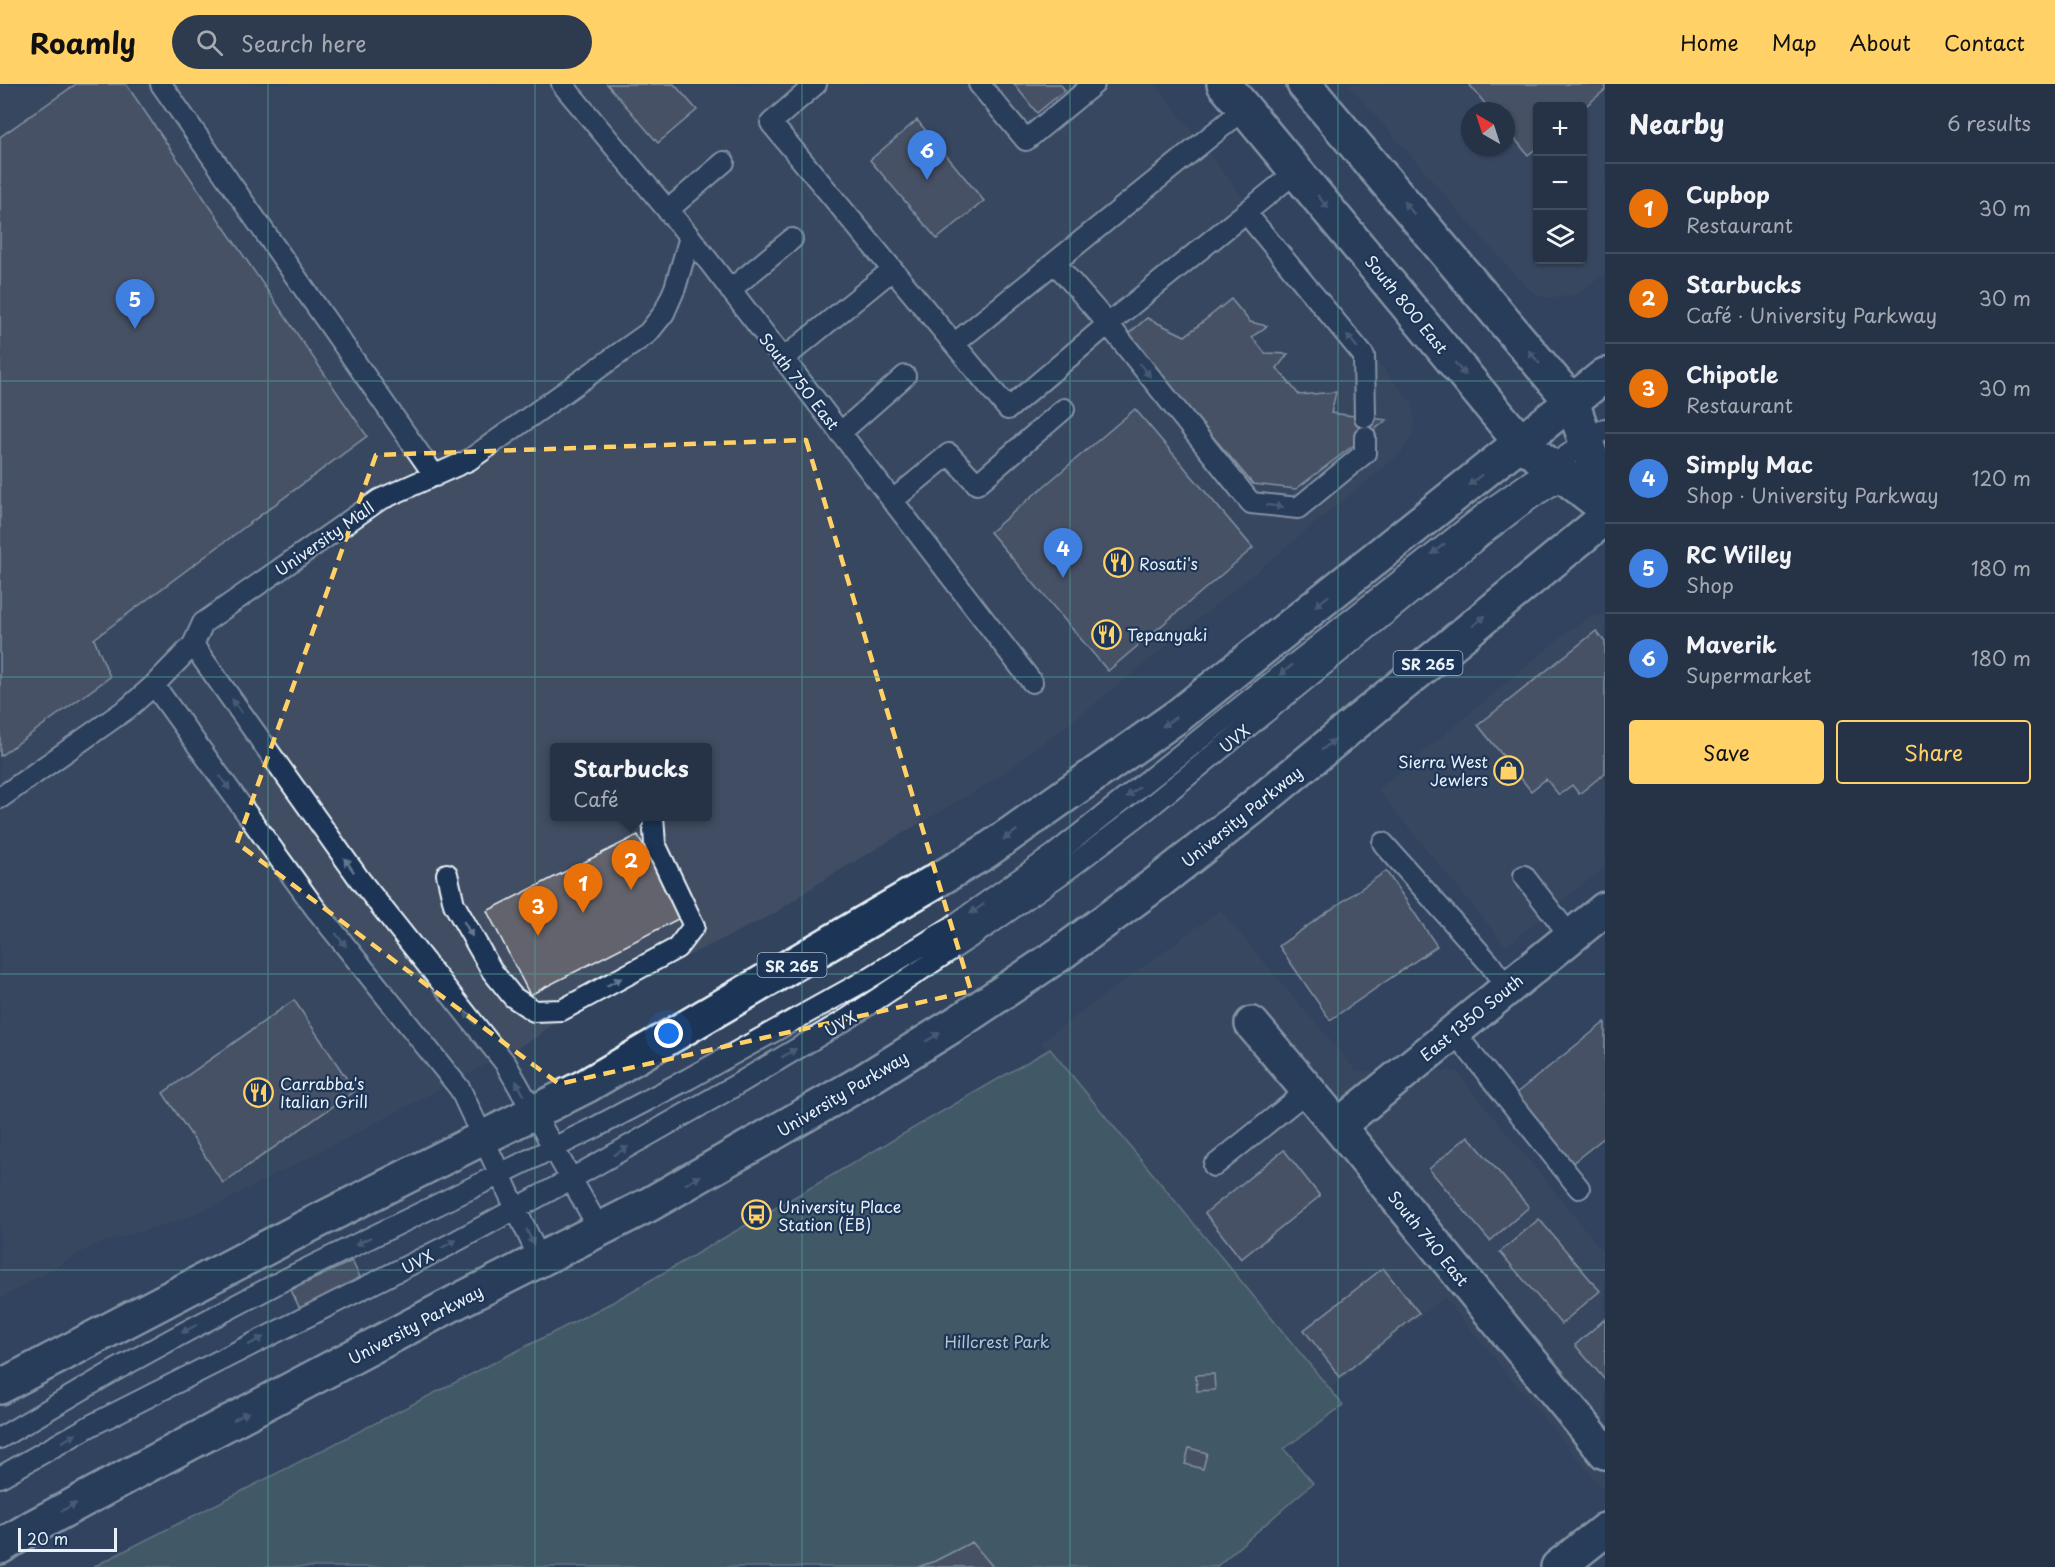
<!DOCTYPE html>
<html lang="en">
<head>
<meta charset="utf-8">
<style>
	body { margin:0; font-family:"Playpen Sans",sans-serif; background:#2e3a4d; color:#f1f3f6 }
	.controls { position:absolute; right:18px; top:18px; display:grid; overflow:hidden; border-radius:6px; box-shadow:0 2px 4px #0004 }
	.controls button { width:54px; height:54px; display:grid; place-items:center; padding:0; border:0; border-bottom:2px solid #424d5f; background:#263246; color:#f1f3f6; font:30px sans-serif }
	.compass { position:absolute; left:1461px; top:18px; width:54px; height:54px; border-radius:50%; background:#263246; box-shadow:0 2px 4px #0004; rotate:321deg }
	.scale { position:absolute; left:18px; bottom:15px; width:99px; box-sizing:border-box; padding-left:6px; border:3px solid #e8f1f8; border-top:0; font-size:16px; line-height:21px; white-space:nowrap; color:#e8f1f8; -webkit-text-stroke:4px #1d3557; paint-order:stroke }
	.you { position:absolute; left:669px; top:950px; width:21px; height:21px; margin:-15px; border:4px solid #fff; border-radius:50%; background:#1a73e8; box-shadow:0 0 0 9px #1a73e833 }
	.badge { display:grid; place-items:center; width:39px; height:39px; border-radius:50%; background:#ffd166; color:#fff; font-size:20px; font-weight:700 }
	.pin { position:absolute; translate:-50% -50px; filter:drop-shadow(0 2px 3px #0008) }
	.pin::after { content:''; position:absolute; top:32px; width:21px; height:18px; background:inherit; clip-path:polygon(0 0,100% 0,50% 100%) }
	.popup { position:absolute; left:550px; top:659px; width:162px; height:78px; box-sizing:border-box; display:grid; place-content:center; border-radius:6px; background:#263246; filter:drop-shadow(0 2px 4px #0005); font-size:20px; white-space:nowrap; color:#a4aab3 }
	.popup b { font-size:22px; color:#f1f3f6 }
	.popup::after { content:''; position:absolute; left:50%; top:100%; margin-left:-12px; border:12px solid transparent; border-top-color:#263246 }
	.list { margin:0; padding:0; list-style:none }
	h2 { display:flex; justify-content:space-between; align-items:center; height:78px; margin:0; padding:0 24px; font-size:26px }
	h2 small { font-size:20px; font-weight:400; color:#a4aab3 }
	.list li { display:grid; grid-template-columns:39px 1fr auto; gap:18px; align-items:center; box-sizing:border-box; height:90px; padding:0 24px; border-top:2px solid #424d5f }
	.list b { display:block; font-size:22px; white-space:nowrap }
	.list p { margin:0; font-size:20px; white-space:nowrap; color:#a4aab3 }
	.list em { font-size:20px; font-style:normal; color:#a4aab3 }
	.actions { display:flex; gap:12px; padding:18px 24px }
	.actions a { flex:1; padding:14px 0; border:2px solid #ffd166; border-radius:6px; text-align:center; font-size:21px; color:#ffd166 }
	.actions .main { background:#ffd166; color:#111 }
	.icon { flex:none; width:33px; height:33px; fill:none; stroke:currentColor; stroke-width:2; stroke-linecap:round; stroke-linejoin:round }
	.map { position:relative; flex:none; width:1605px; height:1483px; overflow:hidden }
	header { display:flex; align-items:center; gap:36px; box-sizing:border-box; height:84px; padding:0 30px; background:#ffd166; color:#111 }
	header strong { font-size:28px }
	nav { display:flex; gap:33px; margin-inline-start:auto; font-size:21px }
	.search { width:420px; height:54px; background:#2e3a4d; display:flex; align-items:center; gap:15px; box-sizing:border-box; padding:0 21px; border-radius:33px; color:#a4aab3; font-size:22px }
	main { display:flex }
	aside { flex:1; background:#263246 }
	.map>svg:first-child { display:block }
	.built { fill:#414d62; fill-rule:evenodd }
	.green { fill:#577371; stroke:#a0b2b4; stroke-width:1.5 }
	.building { fill:#63636d; stroke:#e8f1f8; stroke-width:1.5 }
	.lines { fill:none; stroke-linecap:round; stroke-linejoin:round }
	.lane-casing { stroke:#e8f1f8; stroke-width:24 }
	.street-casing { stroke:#e8f1f8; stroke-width:38 }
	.secondary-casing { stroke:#e8f1f8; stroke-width:38 }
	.primary-casing { stroke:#e8f1f8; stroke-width:38 }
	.lane { stroke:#1d3557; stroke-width:20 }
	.street { stroke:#1d3557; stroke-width:33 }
	.secondary { stroke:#1d3557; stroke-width:33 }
	.primary { stroke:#1d3557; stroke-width:33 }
	.oneway { fill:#64778f }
	.marked { fill:none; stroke:#ffd166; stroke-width:4.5; stroke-dasharray:12 8; stroke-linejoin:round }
	.grid { fill:none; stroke:#509b97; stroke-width:1.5; stroke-opacity:0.55 }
	.labels { text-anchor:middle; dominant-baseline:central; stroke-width:4.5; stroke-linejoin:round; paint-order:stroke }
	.shield { fill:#1d3557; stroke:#abb9c8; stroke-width:1.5 }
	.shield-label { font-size:15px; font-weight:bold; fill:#e8f1f8 }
	.street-label { font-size:16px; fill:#e8f1f8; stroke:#1d3557 }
	.poi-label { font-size:16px; fill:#e8f1f8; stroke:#1d3557; text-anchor:start }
	.park-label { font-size:16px; fill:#b5c5c9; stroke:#1d3557 }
</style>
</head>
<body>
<header>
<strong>Roamly</strong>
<div class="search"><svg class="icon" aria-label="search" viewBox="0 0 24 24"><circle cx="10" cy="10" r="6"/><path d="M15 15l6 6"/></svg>Search here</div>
<nav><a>Home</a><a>Map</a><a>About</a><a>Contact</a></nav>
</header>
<main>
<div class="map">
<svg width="1605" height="1483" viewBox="0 0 1605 1483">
	<rect width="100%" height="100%" fill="#32435e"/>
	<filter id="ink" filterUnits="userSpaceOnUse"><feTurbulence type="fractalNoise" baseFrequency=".0167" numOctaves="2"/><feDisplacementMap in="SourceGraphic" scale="12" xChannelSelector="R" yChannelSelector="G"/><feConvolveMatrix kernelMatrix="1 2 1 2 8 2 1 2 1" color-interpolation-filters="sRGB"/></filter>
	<g filter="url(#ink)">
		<!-- built -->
		<path class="built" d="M 0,0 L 1155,0 L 1272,151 L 1412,319 L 1415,339 L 1412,352 L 1402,368 L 1106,611 L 997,694 L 825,795 L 774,830 L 560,934 L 535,954 L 395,1029 L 218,1120 L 177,1137 L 94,1161 L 0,1215 ZM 554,664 L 708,664 L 708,732 L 554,732 Z
			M 1348,0 L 1605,0 L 1605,189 L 1575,211 L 1546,214 L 1535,210 L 1515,191 ZM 1538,22 L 1582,22 L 1582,176 L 1538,176 ZM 1470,27 L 1506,27 L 1506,63 L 1470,63 Z
			M 1605,531 L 1605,783 L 1506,862 L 1378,706 L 1571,545 L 1590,533 Z
			M 1220,826 L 1356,987 L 1456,987 L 1605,1170 L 1605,1401 L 1602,1404 L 1444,1213 L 1329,1305 L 1041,958 Z"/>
		<!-- green -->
		<path class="green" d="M 1050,965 L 1343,1321 L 1284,1365 L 1313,1399 L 1216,1483 L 93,1483 L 613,1218 Z"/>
		<!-- building -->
		<path class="building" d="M 76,0 L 126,0 L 367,352 L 94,555 L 110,593 L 0,672 L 0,53 Z
			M 607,0 L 674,0 L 697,26 L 658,59 Z
			M 1014,0 L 1060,0 L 1065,6 L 1037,29 Z
			M 1469,0 L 1605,0 L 1605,6 L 1582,25 L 1582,22 L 1538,22 L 1538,63 L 1528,71 L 1506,44 L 1506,27 L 1491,27 Z
			M 917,36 L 984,117 L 937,155 L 870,76 Z
			M 1231,215 L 1250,238 L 1267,242 L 1252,253 L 1265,269 L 1288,270 L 1277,284 L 1299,311 L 1336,308 L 1331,329 L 1387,336 L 1296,405 L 1253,400 L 1127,251 L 1147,234 L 1185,252 Z
			M 1135,325 L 1253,464 L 1108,587 L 990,448 Z
			M 1596,547 L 1605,558 L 1605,689 L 1579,710 L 1572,701 L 1559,711 L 1546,695 L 1531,707 L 1478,641 Z
			M 638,751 L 680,834 L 530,911 L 487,827 Z
			M 1386,787 L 1437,862 L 1330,936 L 1279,862 Z
			M 294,916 L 355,1007 L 223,1099 L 163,1009 Z
			M 1605,938 L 1605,1053 L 1571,1080 L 1515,1010 Z
			M 1468,1052 L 1529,1123 L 1490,1157 L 1429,1085 Z
			M 1284,1066 L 1320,1112 L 1241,1175 L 1205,1129 Z
			M 1539,1135 L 1600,1207 L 1561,1240 L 1500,1168 Z
			M 352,1177 L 361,1195 L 300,1225 L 291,1206 Z
			M 1383,1184 L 1419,1229 L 1340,1293 L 1304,1246 Z
			M 1605,1235 L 1605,1296 L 1575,1261 Z
			M 1214,1290 L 1215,1306 L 1197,1307 L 1196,1291 Z
			M 1189,1364 L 1207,1369 L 1203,1385 L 1185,1380 Z
			M 972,1458 L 993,1483 L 918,1483 L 935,1477 Z"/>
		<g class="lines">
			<defs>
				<path id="lane" d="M 161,0 L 435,392
					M 562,0 L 690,153 L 1032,598
					M 816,0 L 771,39 L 1008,325 L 1108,240 L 1297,87
					M 979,0 L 1026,56 L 1094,0
					M 668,126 L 724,78
					M 1246,129 L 1364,272 L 1365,333
					M 1055,179 L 1108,240 L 1251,419 L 1298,424 L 1365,369 L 1365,353
					M 730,206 L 792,155
					M 954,260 L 1244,25
					M 783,275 L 892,186
					M 840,349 L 905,292
					M 892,417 L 949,370 L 977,400 L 1064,325
					M 193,561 L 360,796 L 506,980 L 600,1146
					M 154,601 L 315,824 L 460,1005 L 540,1176
					M 0,714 L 128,624 L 154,601 L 193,561 L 203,539 L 379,416 L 469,376 L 648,249 L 664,229 L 675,204 L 690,153
					M 1383,759 L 1489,879 L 1507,904
					M 447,790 L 454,820 L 492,887 L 513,913 L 534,927 L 562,926 L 677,864 L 694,842 L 655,760 L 653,733
					M 1524,792 L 1571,853
					M 1454,948 L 1579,1104
					M 1214,1082 L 1307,1007
					M 0,1354 L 112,1288 L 187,1247 L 284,1196 L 596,1043 L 688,995 L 866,896 L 950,844 L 1055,770 L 1489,426 L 1605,345
					M 0,1393 L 92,1341 L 449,1161 L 571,1095 L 731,1004 L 847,935 L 987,842 L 1068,785 L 1147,725 L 1485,449 L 1530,415 L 1572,388"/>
				<path id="street" d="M 1252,940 L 1338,1042 L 1605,1368
					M 1338,1042 L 1605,825"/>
				<path id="secondary" d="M 1224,0 L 1521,359 L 1605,424
					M 1304,0 L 1572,318 L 1605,412
					M 1558,1483 L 1605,1446"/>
				<path id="primary" d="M 0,1303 L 302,1145 L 586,1002 L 985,768 L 1179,631 L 1605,291
					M 0,1463 L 33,1443 L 135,1388 L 458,1217 L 650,1120 L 857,1001 L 960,937 L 1060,870 L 1157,799 L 1251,725 L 1605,434"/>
			</defs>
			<!-- lane casing -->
			<use href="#lane" class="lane-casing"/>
			<!-- street casing -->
			<use href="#street" class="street-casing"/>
			<!-- secondary casing -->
			<use href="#secondary" class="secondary-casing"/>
			<!-- primary casing -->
			<use href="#primary" class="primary-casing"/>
			<!-- lane -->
			<use href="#lane" class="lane"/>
			<!-- street -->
			<use href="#street" class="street"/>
			<!-- secondary -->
			<use href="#secondary" class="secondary"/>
			<!-- primary -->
			<use href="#primary" class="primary"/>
		</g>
		<!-- one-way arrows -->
		<defs><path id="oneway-solid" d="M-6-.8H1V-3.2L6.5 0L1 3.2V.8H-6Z" transform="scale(1.5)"/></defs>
		<g class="oneway">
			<use href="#oneway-solid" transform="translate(1323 118) rotate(51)"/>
			<use href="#oneway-solid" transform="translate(1409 124) rotate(-130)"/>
			<use href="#oneway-solid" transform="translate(1352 257) rotate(-129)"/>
			<use href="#oneway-solid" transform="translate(1534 273) rotate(-130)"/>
			<use href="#oneway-solid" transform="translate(1460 285) rotate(51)"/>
			<use href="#oneway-solid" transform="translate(1145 286) rotate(52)"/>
			<use href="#oneway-solid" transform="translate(1475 396) rotate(141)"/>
			<use href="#oneway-solid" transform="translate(1275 422) rotate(6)"/>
			<use href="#oneway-solid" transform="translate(1438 465) rotate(142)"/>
			<use href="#oneway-solid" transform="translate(1322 517) rotate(142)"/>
			<use href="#oneway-solid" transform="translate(1479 537) rotate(-39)"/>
			<use href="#oneway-solid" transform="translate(1286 586) rotate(141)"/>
			<use href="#oneway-solid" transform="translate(237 622) rotate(-125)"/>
			<use href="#oneway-solid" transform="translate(1169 638) rotate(145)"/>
			<use href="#oneway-solid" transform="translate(1328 661) rotate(-39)"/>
			<use href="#oneway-solid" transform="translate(225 699) rotate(54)"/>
			<use href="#oneway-solid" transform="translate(1133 708) rotate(141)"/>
			<use href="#oneway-solid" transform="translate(1010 751) rotate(145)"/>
			<use href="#oneway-solid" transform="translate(349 781) rotate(-125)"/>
			<use href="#oneway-solid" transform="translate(977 825) rotate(145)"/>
			<use href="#oneway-solid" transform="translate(468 845) rotate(60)"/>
			<use href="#oneway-solid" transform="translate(341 856) rotate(51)"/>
			<use href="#oneway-solid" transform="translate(614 898) rotate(-28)"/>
			<use href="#oneway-solid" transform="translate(470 934) rotate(-128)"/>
			<use href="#oneway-solid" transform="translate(933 953) rotate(-32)"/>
			<use href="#oneway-solid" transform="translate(789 969) rotate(-31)"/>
			<use href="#oneway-solid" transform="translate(520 1004) rotate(-119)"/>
			<use href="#oneway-solid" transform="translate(621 1067) rotate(-30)"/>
			<use href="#oneway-solid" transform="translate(693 1096) rotate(-29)"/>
			<use href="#oneway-solid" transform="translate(530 1153) rotate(65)"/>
			<use href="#oneway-solid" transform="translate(363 1157) rotate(154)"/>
			<use href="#oneway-solid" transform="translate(449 1160) rotate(-28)"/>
			<use href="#oneway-solid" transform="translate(189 1245) rotate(152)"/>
			<use href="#oneway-solid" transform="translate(256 1257) rotate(-27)"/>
			<use href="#oneway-solid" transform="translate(241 1332) rotate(-28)"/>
			<use href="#oneway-solid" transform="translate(69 1354) rotate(-30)"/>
			<use href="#oneway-solid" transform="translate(69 1423) rotate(-28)"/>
		</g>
	</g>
	<!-- marked area -->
	<path d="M0 0H1605V1483H0ZM 806,356 L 971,907 L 559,1000 L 237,759 L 376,371 Z" fill="#32435e" fill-opacity=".55" fill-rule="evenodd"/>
	<path class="marked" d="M 806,356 L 971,907 L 559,1000 L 237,759 L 376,371 Z"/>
	<!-- grid -->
	<path class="grid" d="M 268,0 L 268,1483M 535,0 L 535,1483M 802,0 L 802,1483M 1070,0 L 1070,1483M 1338,0 L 1338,1483M 0,297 L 1605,297M 0,593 L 1605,593M 0,890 L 1605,890M 0,1186 L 1605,1186"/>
	<!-- icons -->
	<defs>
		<symbol id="restaurant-ring" viewBox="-11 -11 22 22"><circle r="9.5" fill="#1d3557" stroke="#ffd166" stroke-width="1.5"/><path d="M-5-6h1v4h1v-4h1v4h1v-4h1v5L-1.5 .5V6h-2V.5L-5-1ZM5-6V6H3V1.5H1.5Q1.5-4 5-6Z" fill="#ffd166"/></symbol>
		<symbol id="shop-ring" viewBox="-11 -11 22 22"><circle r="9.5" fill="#1d3557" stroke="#ffd166" stroke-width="1.5"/><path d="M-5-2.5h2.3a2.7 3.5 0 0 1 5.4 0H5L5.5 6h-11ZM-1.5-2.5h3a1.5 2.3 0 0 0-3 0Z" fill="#ffd166"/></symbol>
		<symbol id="bus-ring" viewBox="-11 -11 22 22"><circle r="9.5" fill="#1d3557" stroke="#ffd166" stroke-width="1.5"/><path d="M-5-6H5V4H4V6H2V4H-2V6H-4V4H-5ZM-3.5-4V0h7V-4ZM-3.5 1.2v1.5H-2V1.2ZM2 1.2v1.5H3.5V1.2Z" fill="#ffd166"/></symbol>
	</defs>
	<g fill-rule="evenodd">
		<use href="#restaurant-ring" x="1102" y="462" width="33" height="33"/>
		<use href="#restaurant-ring" x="1090" y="534" width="33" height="33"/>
		<use href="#shop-ring" x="1492" y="670" width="33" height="33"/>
		<use href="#restaurant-ring" x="242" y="992" width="33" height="33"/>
		<use href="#bus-ring" x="740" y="1114" width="33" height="33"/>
	</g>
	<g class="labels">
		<!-- shield labels -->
		<g class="shield">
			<rect x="1393.5" y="567" width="69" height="24" rx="4.5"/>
			<rect x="757.5" y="869" width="69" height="24" rx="4.5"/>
		</g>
		<g class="shield-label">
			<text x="1428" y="579">SR 265</text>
			<text x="792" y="881">SR 265</text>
		</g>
		<!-- street labels -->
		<g class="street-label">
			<text transform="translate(1407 220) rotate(51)">South 800 East</text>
			<text transform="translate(800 297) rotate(52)">South 750 East</text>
			<text transform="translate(324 454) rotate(-35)">University Mall</text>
			<text transform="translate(1234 654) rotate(-39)">UVX</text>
			<text transform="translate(1241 732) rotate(-39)">University Parkway</text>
			<text transform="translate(1471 933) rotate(-39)">East 1350 South</text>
			<text transform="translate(840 939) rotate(-31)">UVX</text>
			<text transform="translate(842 1009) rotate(-31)">University Parkway</text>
			<text transform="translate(1429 1154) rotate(51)">South 740 East</text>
			<text transform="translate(417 1177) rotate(-27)">UVX</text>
			<text transform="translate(415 1240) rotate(-28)">University Parkway</text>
		</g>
		<!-- poi labels -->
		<g class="poi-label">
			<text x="1139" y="479">Rosati's</text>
			<text x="1127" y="550">Tepanyaki</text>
			<text x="1488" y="677" text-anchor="end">Sierra West<tspan x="1488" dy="18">Jewlers</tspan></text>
			<text x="280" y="999">Carrabba's<tspan x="280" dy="18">Italian Grill</tspan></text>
			<text x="778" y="1122">University Place<tspan x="778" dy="18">Station (EB)</tspan></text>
		</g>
		<!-- park labels -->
		<g class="park-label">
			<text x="997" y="1257">Hillcrest Park</text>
		</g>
	</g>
</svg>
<div class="controls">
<button>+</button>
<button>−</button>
<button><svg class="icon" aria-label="layers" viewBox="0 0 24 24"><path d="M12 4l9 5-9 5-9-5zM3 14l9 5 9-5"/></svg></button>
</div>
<svg class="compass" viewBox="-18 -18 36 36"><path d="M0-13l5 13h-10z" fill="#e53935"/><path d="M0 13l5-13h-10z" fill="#a4aab3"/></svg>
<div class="scale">20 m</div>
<div class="you"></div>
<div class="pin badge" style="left:583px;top:829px;background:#e8710a">1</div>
<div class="pin badge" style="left:631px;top:806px;background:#e8710a">2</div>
<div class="popup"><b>Starbucks</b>Café</div>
<div class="pin badge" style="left:538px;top:852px;background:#e8710a">3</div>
<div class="pin badge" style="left:1063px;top:494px;background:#3f7fe0">4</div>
<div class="pin badge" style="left:135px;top:245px;background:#3f7fe0">5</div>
<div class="pin badge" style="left:927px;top:96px;background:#3f7fe0">6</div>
</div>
<aside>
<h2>Nearby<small>6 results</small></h2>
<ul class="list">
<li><span class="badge" style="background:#e8710a">1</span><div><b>Cupbop</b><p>Restaurant</p></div><em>30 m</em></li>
<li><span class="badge" style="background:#e8710a">2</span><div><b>Starbucks</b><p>Café · University Parkway</p></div><em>30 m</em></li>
<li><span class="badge" style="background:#e8710a">3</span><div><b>Chipotle</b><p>Restaurant</p></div><em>30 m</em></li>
<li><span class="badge" style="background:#3f7fe0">4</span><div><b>Simply Mac</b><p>Shop · University Parkway</p></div><em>120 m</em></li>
<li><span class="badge" style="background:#3f7fe0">5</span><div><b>RC Willey</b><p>Shop</p></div><em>180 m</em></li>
<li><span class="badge" style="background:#3f7fe0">6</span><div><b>Maverik</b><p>Supermarket</p></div><em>180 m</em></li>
</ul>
<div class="actions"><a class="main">Save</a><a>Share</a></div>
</aside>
</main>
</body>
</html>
